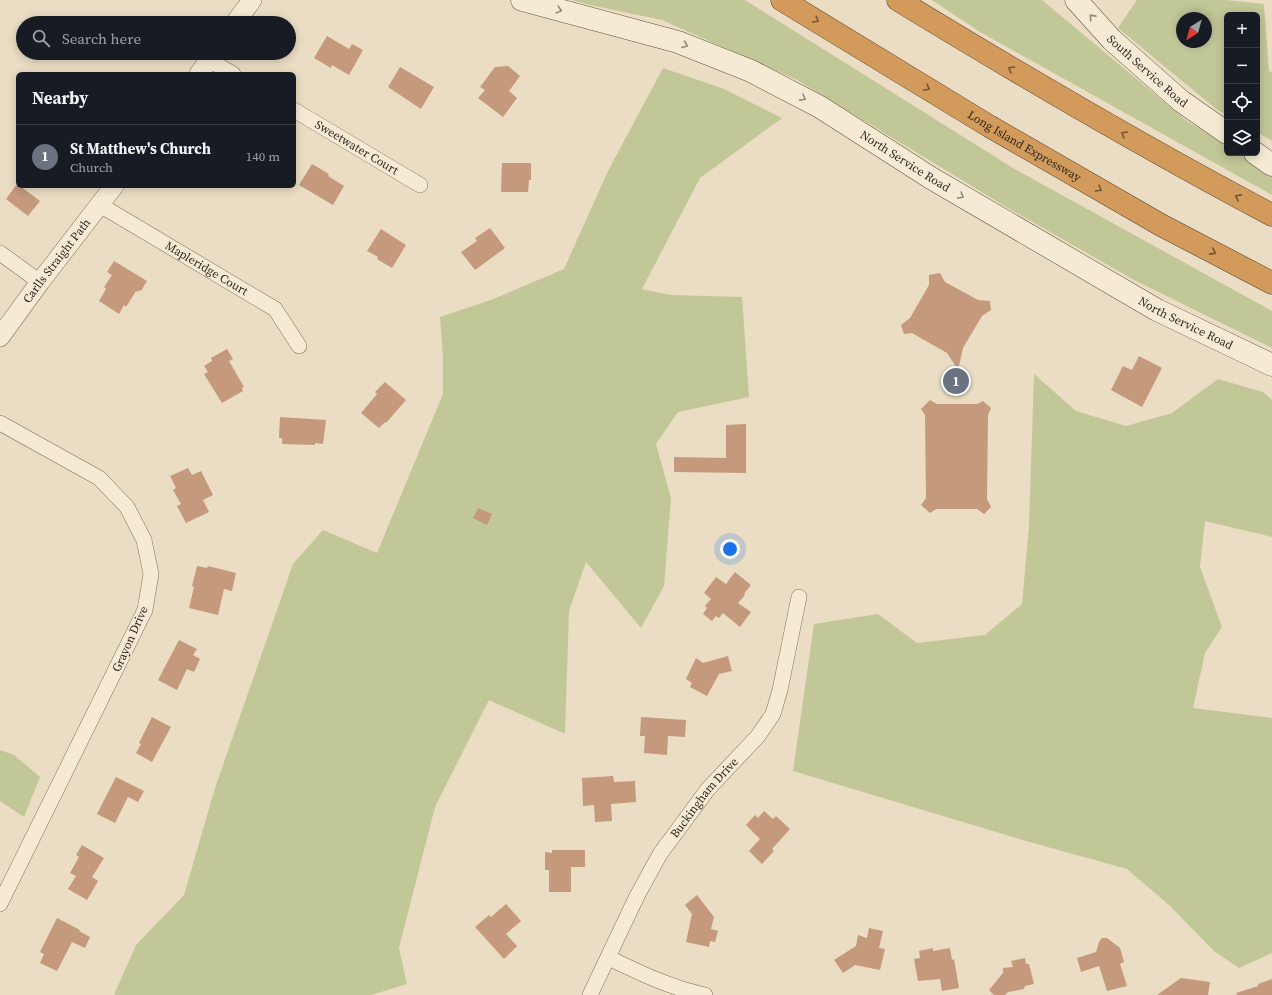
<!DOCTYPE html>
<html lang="en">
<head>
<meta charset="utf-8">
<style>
	body { margin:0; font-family:"Source Serif 4",serif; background:#20242c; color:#f1f3f6 }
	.controls { position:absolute; right:12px; top:12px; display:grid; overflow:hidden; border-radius:6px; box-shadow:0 2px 10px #0003 }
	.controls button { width:36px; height:36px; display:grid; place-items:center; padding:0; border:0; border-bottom:1px solid #363941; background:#171b24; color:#f1f3f6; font:20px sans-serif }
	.compass { position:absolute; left:1176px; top:12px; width:36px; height:36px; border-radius:50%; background:#171b24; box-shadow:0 2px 10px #0003; rotate:217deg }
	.you { position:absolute; left:730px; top:549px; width:14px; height:14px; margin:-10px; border:3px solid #fff; border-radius:50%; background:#1a73e8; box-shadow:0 0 0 6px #1a73e833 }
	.badge { display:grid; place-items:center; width:26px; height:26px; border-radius:50%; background:#d93025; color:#fff; font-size:13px; font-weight:700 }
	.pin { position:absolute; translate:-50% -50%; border:2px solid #fff; box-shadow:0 1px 4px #0006 }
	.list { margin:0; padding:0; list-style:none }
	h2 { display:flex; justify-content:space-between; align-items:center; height:52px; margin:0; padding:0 16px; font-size:17px }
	h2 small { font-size:13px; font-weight:400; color:#9ea1a6 }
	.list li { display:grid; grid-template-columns:26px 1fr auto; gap:12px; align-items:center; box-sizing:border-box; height:64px; padding:0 16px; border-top:1px solid #363941 }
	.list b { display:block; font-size:15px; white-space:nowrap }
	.list p { margin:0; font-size:13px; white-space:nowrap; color:#9ea1a6 }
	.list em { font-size:13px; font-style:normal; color:#9ea1a6 }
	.icon { flex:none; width:22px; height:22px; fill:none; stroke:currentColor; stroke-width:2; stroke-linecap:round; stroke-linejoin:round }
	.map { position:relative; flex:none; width:1272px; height:995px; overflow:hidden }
	.search { position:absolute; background:#171b24; box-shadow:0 2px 10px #0003; left:16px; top:16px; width:280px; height:44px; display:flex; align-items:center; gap:10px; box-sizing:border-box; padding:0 14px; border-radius:22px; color:#9ea1a6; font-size:15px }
	.panel { position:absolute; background:#171b24; box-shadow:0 2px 10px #0003; left:16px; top:72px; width:280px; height:116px; border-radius:6px }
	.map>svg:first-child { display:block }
	.green { fill:#c2c798; fill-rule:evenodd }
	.building { fill:#c4997c }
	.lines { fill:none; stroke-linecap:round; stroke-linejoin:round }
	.minor-casing { stroke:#826f5b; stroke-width:16 }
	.tertiary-casing { stroke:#826f5b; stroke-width:20 }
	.secondary-casing { stroke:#64513f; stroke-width:23 }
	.motorway-casing { stroke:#503e2f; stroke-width:23 }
	.minor { stroke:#f5ebd5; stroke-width:15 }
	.tertiary { stroke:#f5ebd5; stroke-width:19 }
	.secondary { stroke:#f5ebd5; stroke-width:22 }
	.motorway { stroke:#d29b5b; stroke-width:22 }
	.oneway { stroke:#948a7a }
	.oneway2 { stroke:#735636 }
	.labels { text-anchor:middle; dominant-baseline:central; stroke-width:3; stroke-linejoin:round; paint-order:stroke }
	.street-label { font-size:12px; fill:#33281e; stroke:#f2e8d2 }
</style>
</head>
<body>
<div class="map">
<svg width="1272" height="995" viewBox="0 0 1272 995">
	<rect width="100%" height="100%" fill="#eaddc3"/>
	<!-- green -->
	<path class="green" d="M 572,0 L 745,0 L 1013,168 L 1272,311 L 1272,348 L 1134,280 L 1008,208 L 797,80 L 662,20 L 590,5 Z
		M 932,0 L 1042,0 L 1187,121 L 1227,145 L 1227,153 L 1240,153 L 1272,172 L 1272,195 L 980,32 Z
		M 1137,0 L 1225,0 L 1264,4 L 1269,71 L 1272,72 L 1272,141 L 1257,132 L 1257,15 L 1227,15 L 1227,115 L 1216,109 L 1118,28 ZM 1182,18 L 1206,18 L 1206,42 L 1182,42 Z
		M 663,68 L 724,89 L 782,118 L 700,178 L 642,289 L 671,295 L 742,297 L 749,397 L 678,412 L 656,444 L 671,498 L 664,586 L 641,628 L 586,562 L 569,611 L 565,734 L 489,700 L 435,807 L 399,948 L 407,984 L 371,995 L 114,995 L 136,945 L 184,895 L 215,788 L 293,564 L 323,530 L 377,553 L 443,394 L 443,356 L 440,317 L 491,300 L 564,269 L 608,171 Z
		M 1034,374 L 1076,411 L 1126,426 L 1172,413 L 1218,379 L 1263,392 L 1272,400 L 1272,537 L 1205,521 L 1200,567 L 1222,627 L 1205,653 L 1193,708 L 1272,718 L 1272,953 L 1239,968 L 1214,951 L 1170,906 L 1127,869 L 1026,841 L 793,771 L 814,624 L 878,614 L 917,643 L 985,635 L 1022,604 L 1029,526 Z
		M 0,750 L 14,755 L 40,777 L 24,817 L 0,801 Z"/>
	<!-- building -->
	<path class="building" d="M 327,36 L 349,49 L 352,44 L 363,50 L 349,75 L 332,65 L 331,68 L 314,58 Z
		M 508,66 L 520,76 L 509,91 L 517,98 L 503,117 L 478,98 L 485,90 L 480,87 L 495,67 Z
		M 400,67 L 434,87 L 421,109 L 388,87 Z
		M 502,163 L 531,163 L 531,180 L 529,180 L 528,192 L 501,192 Z
		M 312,164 L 329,174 L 328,176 L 344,186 L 333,205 L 299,185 Z
		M 17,184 L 18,186 L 20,186 L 40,201 L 28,216 L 6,199 Z
		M 490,228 L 505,248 L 475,270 L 461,252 L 477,241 L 475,238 Z
		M 381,229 L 406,245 L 392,268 L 377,259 L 378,257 L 367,251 Z
		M 114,261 L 147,281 L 141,291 L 139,290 L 138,292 L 136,291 L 126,307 L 124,305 L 119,314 L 99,301 L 106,289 L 104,287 L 112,275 L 107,272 Z
		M 940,273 L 945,282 L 978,300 L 990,301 L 991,310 L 982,316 L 963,348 L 958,370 L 947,353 L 912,333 L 904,334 L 901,325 L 910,318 L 929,285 L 929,275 Z
		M 227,349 L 233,359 L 229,361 L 244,387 L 242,388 L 243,391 L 222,403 L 204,374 L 208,372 L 204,366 L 212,361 L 211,358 Z
		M 1139,356 L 1162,368 L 1142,407 L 1111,390 L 1123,366 L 1132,370 Z
		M 385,382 L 406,400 L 386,423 L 385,422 L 379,428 L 361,413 L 377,394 L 375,392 Z
		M 930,400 L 937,404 L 977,404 L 983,401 L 991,408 L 988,415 L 987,499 L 991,507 L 984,514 L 977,509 L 936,509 L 930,513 L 921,505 L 926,498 L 925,415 L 921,409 Z
		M 280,417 L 326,420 L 323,444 L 315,443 L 315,445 L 282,444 L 282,438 L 279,438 Z
		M 746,424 L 746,473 L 674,472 L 674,457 L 726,458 L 726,425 Z
		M 188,468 L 192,475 L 201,471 L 213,495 L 203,500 L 209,512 L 186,523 L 177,506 L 181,504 L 173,490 L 176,488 L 170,476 Z
		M 478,508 L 492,514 L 487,525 L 473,518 Z
		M 197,566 L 207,568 L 208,566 L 236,573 L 232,591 L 224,589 L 218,615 L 189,608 L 194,587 L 192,586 Z
		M 735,572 L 751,585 L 744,594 L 745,595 L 738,603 L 751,612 L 740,627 L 723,613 L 719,618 L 716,616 L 712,621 L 703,614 L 707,608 L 705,606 L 711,599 L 704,593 L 716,577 L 726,584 Z
		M 179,640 L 197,649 L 193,655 L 200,659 L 194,672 L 187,669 L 177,690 L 158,680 Z
		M 728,656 L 732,671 L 719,674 L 707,696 L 690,687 L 692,683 L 686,679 L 696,658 L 703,663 Z
		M 152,717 L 171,727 L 152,762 L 136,753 L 141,744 L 139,743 Z
		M 641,717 L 686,720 L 685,737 L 668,736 L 667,755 L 644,753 L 645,736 L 640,736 Z
		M 613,776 L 614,782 L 635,781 L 636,802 L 611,804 L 612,821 L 595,822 L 594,805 L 583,806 L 582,778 Z
		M 116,777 L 144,791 L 138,802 L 128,797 L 115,823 L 97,814 Z
		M 764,811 L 773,819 L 776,816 L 790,829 L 772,849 L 774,851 L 762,864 L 749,851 L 760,839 L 746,825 L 755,815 L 758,818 Z
		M 82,845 L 104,858 L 92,877 L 98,881 L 87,900 L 68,889 L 76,876 L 70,873 L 79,857 L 76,855 Z
		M 552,850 L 585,850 L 585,867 L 571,867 L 571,892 L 549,892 L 549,870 L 545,870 L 545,852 L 552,853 Z
		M 697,895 L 714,917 L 711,929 L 718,931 L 715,942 L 710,941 L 709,947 L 686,942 L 692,914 L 685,905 Z
		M 506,904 L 521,921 L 506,934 L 517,946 L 504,959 L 475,927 L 489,915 L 491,917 Z
		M 57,918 L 80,930 L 79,931 L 90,937 L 85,948 L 72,942 L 57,971 L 40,963 L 44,954 L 40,952 Z
		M 869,928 L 883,931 L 879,948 L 885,949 L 880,970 L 855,965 L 843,973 L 834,960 L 856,946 L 858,935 L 867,938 Z
		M 1102,938 L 1107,938 L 1120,948 L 1124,962 L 1120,964 L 1127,986 L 1107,991 L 1099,966 L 1081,972 L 1077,958 L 1096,952 L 1099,942 Z
		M 933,948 L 933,951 L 950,948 L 952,960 L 954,959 L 959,988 L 942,991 L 940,979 L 918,981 L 914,959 L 920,958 L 919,951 Z
		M 1025,958 L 1026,964 L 1029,964 L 1034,984 L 1025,986 L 1024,989 L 1008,992 L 1005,995 L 994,995 L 989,990 L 1003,973 L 1003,968 L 1013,967 L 1011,961 Z
		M 1181,978 L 1210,982 L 1208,995 L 1157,995 Z
		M 1272,979 L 1272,995 L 1237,995 L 1236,993 L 1258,986 L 1258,984 Z"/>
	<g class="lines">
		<defs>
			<g id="minor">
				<path d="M 209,60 L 233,74"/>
				<path id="s1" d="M 294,110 L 420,185"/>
				<path id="s2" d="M 100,205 L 275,309 L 299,346"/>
				<path d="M 0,253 L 40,282"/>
				<path d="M 0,423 L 99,478 L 127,507 L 144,540 L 151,574 L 145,610 L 0,904"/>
				<path d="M 609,958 C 640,973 671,988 705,995"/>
				<path id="s3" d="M 590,995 L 637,896 L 660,854 L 708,789 L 758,736 L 773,714 L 780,690 L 799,597"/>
			</g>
			<g id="tertiary">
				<path d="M 235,23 L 252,0"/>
				<path d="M 199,74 L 214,53"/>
				<path id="s4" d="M 0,337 L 40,282 L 114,186"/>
			</g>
			<g id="secondary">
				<path id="s5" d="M 522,0 L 678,42 L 751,71 L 820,107 L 931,178 L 1157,310 L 1272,365"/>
				<path id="s6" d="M 1076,0 L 1112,40 L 1181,101 L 1227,133"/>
				<path d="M 1255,153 L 1272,165"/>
			</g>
			<g id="motorway">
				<path id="s7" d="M 782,0 L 989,126 L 1161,225 L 1272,283"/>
				<path d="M 898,0 C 1021,75 1145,148 1272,215"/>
			</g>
		</defs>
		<!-- minor casing -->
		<use href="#minor" class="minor-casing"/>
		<!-- tertiary casing -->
		<use href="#tertiary" class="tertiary-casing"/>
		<!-- secondary casing -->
		<use href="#secondary" class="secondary-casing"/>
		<!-- motorway casing -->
		<use href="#motorway" class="motorway-casing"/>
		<!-- minor -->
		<use href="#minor" class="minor"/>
		<!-- tertiary -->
		<use href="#tertiary" class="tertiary"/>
		<!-- secondary -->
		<use href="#secondary" class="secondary"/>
		<!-- motorway -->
		<use href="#motorway" class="motorway"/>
	</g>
	<!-- one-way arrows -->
	<defs><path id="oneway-chevron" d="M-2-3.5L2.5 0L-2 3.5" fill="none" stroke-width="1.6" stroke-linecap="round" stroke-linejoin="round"/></defs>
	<g class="oneway">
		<use href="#oneway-chevron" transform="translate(559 10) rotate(15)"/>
		<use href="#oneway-chevron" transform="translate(1092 17) rotate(-132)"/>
		<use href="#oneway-chevron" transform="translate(685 45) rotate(22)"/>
		<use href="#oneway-chevron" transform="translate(803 98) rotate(28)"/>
		<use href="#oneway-chevron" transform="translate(961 196) rotate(30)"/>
	</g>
	<g class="oneway2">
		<use href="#oneway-chevron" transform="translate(816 20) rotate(31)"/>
		<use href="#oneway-chevron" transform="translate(1011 69) rotate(-149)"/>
		<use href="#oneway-chevron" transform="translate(927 88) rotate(31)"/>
		<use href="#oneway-chevron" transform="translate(1124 134) rotate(-150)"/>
		<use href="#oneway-chevron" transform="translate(1099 189) rotate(30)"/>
		<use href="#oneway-chevron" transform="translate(1238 197) rotate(-152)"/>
		<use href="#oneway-chevron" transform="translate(1213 252) rotate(28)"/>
	</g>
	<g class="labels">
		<!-- street labels -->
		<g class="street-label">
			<text stroke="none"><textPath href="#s6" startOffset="101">South Service Road</textPath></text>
			<text stroke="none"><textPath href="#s7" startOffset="283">Long Island Expressway</textPath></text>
			<text stroke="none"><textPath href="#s1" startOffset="73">Sweetwater Court</textPath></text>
			<text stroke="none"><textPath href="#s5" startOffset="419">North Service Road</textPath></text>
			<text stroke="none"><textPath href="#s4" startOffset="95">Carlls Straight Path</textPath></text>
			<text stroke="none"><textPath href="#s2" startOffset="124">Mapleridge Court</textPath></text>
			<text stroke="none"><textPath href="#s5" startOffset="743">North Service Road</textPath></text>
			<text transform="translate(130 639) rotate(-66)">Grayon Drive</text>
			<text stroke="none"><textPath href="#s3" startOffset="229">Buckingham Drive</textPath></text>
		</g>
	</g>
</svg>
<div class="controls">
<button>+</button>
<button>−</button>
<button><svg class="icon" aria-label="locate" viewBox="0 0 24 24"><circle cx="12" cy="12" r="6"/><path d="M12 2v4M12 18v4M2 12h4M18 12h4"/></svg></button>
<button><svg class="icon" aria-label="layers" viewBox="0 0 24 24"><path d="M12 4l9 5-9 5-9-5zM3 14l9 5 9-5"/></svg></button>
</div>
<svg class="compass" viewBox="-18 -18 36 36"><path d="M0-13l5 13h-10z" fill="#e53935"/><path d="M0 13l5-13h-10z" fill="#9ea1a6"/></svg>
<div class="you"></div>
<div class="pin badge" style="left:956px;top:381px;background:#6b7280">1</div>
<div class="search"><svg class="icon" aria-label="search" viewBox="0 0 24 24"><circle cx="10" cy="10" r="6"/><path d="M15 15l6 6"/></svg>Search here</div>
<section class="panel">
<h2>Nearby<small></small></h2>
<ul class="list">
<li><span class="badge" style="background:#6b7280">1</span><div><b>St Matthew's Church</b><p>Church</p></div><em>140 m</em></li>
</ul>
</section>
</div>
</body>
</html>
